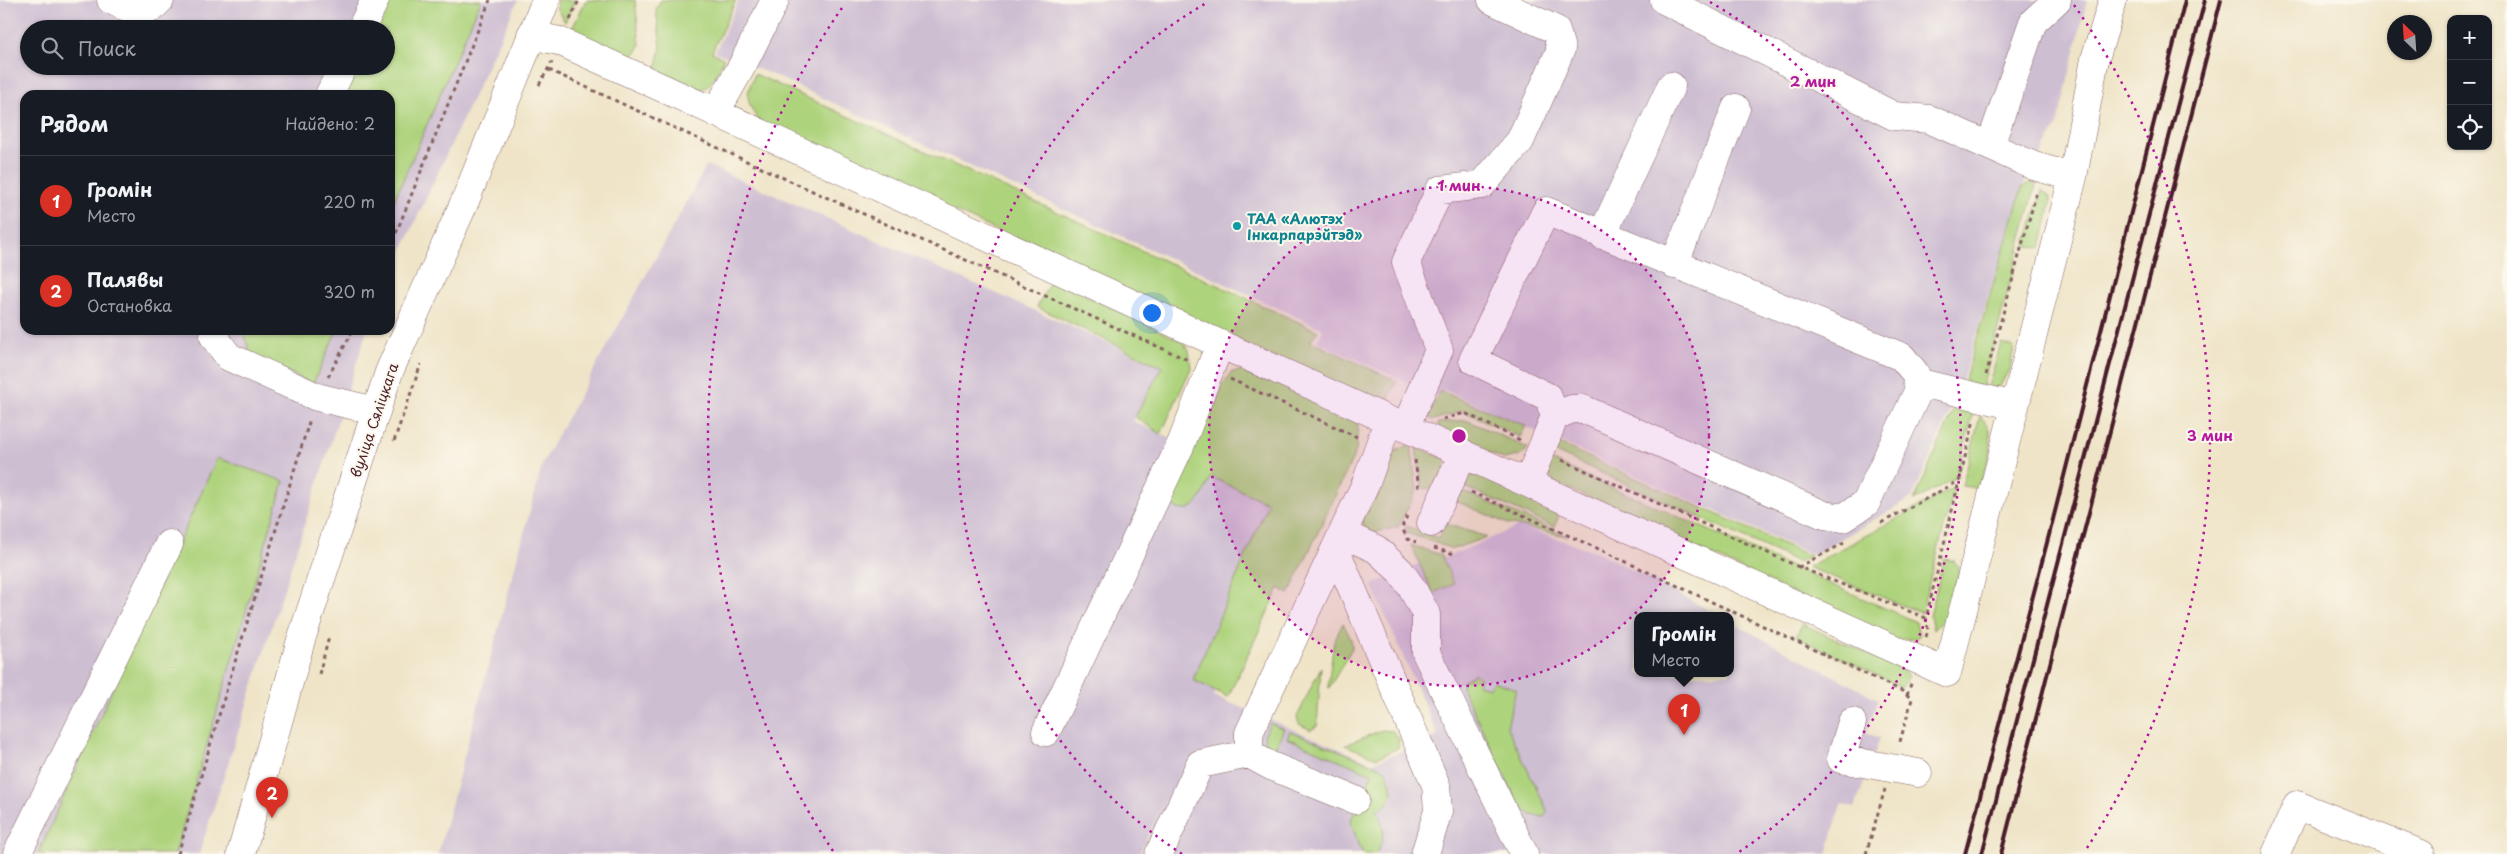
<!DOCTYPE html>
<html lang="ru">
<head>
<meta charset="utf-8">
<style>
	body { margin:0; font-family:"Playpen Sans",sans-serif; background:#242831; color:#f1f3f6 }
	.controls { position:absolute; right:15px; top:15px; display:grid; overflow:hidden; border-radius:10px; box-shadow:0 1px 4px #0004 }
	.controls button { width:45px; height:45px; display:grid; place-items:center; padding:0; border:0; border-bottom:1px solid #363941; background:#171b24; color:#f1f3f6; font:25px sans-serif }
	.compass { position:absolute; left:2387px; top:15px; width:45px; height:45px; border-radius:50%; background:#171b24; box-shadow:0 1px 4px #0004; rotate:335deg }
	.you { position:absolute; left:1151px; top:312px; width:18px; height:18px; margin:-12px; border:4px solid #fff; border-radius:50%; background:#1a73e8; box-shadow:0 0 0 8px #1a73e833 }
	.badge { display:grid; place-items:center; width:32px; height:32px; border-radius:50%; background:#d93025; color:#fff; font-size:16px; font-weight:700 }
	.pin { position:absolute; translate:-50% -41px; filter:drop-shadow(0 1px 2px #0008) }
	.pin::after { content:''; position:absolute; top:26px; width:18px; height:15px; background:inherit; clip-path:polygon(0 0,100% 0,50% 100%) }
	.popup { position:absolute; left:1634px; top:612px; width:100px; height:65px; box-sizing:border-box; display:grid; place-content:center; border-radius:10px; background:#171b24; filter:drop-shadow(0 1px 4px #0005); font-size:16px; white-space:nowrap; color:#9ea1a6 }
	.popup b { font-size:19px; color:#f1f3f6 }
	.popup::after { content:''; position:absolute; left:50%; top:100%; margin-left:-10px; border:10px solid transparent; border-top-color:#171b24 }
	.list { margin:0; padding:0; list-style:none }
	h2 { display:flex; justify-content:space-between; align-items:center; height:65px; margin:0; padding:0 20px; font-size:21px }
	h2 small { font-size:16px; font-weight:400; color:#9ea1a6 }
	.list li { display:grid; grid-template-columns:32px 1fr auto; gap:15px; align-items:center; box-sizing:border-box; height:90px; padding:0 20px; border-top:1px solid #363941 }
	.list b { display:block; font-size:19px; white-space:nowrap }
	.list p { margin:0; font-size:16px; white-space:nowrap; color:#9ea1a6 }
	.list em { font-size:16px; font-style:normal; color:#9ea1a6 }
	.icon { flex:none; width:28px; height:28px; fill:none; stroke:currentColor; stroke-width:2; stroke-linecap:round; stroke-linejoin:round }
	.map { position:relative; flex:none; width:2507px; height:854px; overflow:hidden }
	.search { position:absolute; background:#171b24; box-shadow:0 1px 4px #0004; left:20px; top:20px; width:375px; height:55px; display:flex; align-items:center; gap:12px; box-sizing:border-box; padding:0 18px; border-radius:28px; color:#9ea1a6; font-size:19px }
	.panel { position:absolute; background:#171b24; box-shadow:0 1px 4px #0004; left:20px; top:90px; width:375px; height:245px; border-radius:15px }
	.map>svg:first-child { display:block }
	.industrial { fill:#cebed2; fill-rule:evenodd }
	.green { fill:#aed37d; stroke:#7c7954 }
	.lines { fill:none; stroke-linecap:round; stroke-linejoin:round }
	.minor-casing { stroke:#846462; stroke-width:29 }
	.major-casing { stroke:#846462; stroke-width:29 }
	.path { stroke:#846462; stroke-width:3; stroke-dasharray:4 4; stroke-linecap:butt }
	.minor { stroke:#fff; stroke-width:28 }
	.major { stroke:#fff; stroke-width:28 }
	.rail { stroke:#4a1f2b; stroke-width:4 }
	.ring { fill:none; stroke:#b5179e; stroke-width:2.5; stroke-dasharray:2.5 5 }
	.culture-dot { fill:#0f9aa8; stroke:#fbf7ec; stroke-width:2 }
	.labels { text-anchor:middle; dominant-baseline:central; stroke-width:4; stroke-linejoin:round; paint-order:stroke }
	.culture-label { font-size:14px; font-weight:bold; fill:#0d838f; stroke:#fbf7ec; text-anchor:start }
	.street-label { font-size:14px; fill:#4a1f2b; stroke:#fbf7ec }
	.centre { fill:#b5179e; stroke:#fbf7ec; stroke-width:2.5 }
	.ring-label { font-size:15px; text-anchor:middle; font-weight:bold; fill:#b5179e; stroke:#fbf7ec; stroke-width:4; stroke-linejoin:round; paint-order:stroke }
</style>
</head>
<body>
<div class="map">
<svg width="2507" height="854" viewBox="0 0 2507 854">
	<rect width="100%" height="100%" fill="#fbf7ec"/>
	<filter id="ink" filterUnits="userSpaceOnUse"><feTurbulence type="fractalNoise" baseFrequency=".02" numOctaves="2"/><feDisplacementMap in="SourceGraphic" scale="10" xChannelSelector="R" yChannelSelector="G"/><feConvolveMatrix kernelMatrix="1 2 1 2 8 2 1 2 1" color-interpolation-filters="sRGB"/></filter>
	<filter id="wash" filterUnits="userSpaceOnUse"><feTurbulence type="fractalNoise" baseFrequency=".0096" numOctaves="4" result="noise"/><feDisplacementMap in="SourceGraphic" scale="20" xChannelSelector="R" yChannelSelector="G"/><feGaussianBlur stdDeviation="1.12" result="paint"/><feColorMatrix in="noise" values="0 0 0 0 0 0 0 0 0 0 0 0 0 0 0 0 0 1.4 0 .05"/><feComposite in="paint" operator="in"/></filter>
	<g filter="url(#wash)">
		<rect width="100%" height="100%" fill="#efe4c7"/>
		<!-- industrial -->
		<path class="industrial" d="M 0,0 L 518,0 L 390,276 L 390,95 L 25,95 L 25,330 L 367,330 L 199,854 L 0,854 ZM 29,29 L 386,29 L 386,66 L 29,66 Z
			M 739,0 L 2087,0 L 2057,126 L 2022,188 L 1958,393 L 1912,498 L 1813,555 L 1442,389 L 1438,396 L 1317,342 L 1323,329 L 773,75 L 715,52 Z
			M 707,165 L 1162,367 L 1133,421 L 1304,500 L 1214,696 L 1373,763 L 1438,736 L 1372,585 L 1437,555 L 1445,558 L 1519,526 L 1600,553 L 1720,616 L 1638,616 L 1638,674 L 1730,674 L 1730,622 L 1878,699 L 1866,733 L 1880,738 L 1855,808 L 1841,804 L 1827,854 L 1141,854 L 1169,791 L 1139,854 L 438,854 L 543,462 Z"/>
		<!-- green -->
		<path class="green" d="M 389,0 L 481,0 L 390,210 L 390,95 L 345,95 L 358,66 L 386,66 L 386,29 L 375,29 Z
			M 556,0 L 575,0 L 565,22 L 557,9 Z
			M 586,0 L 635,0 L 640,45 L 637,51 L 628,59 L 586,44 L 571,31 Z
			M 661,0 L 736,0 L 712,52 L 724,59 C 720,67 715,77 710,84 C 698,99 669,77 656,70 L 661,47 L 656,9 Z
			M 755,74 L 1318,331 L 1310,341 L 1397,381 L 1388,399 L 1379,405 L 759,122 C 747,101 744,97 755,74 Z
			M 2030,182 L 2036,185 L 1981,392 L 1963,385 L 2022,188 Z
			M 2042,190 L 2050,197 L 2051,202 L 2041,249 L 2026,245 Z
			M 1052,279 L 1181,341 L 1189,350 L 1191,368 L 1161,434 L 1135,417 L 1162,367 L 1037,307 Z
			M 243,330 L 337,330 L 313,384 L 250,353 Z
			M 2001,343 L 2014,347 L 2010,368 L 2000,386 L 1987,390 Z
			M 1250,370 L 1358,422 L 1356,451 L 1289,594 L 1279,588 L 1228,697 L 1193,680 L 1268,503 L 1211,477 C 1205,491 1193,521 1173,506 L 1171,494 L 1216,392 L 1232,372 Z
			M 1440,391 L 1526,426 L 1520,437 L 1463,411 L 1433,420 L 1428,417 Z
			M 1956,405 L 1973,413 L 1957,477 L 1914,501 Z
			M 1980,416 C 2001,437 1986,463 1979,488 L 1962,486 Z
			M 1466,420 L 1528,448 L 1522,455 L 1504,459 L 1438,429 L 1438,423 Z
			M 1557,443 L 1810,556 L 1798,562 L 1553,451 Z
			M 1411,444 L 1417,490 L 1398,527 L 1372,533 L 1365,530 L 1361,518 L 1387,455 Z
			M 1416,448 L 1447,459 L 1439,490 L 1422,488 Z
			M 217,458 L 284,481 L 175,854 L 38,854 Z
			M 1550,460 L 1916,622 L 1919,636 L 1914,639 L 1892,639 L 1554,482 L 1547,473 Z
			M 1478,474 L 1557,510 L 1558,518 L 1554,527 L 1461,485 L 1465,478 Z
			M 1955,487 L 1921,613 L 1808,567 Z
			M 1460,490 L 1567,536 L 1508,524 L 1456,501 Z
			M 1446,524 L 1487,537 L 1453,549 L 1407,533 L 1406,526 L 1438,538 Z
			M 1411,545 L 1441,555 L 1454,584 L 1433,593 Z
			M 1944,559 L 1954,561 L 1958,566 L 1958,576 L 1947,616 L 1933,630 L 1930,616 Z
			M 1343,623 L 1351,639 L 1352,648 L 1329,688 L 1328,687 L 1334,641 Z
			M 1802,624 L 1903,670 L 1909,676 L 1902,687 L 1796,637 Z
			M 1321,667 L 1317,726 L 1311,730 L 1299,724 L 1297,717 Z
			M 1475,674 L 1480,677 L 1478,685 L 1490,688 L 1493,681 L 1516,689 L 1507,727 L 1546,808 L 1547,812 L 1544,817 L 1531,815 L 1519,805 L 1466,696 L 1462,687 L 1464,680 Z
			M 1270,723 L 1284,729 L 1273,752 L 1268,752 L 1264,736 Z
			M 1382,730 L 1393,731 L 1399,739 L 1398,748 L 1377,758 L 1345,745 Z
			M 1290,731 L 1385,769 C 1392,786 1399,801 1377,810 C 1385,826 1386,839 1375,854 L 1363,854 L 1350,822 L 1372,774 L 1287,738 Z"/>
	</g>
	<g filter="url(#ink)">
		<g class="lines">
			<defs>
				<path id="minor" d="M 111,0 L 133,10 L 152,8 L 160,0
					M 1664,0 L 1894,116 L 1929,119 L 2034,166 L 2073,177 L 2015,406
					M 361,29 L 375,0
					M 531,35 L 559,41 L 643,79 L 1220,344 L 1947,673 L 2015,406 L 1917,382
					M 329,95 L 343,66
					M 716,112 L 743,64 L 775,0
					M 1990,146 L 2033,22 L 2057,0
					M 2073,177 L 2095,59 L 2113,0
					M 1602,235 L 1671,86
					M 1674,265 L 1736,108
					M 217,330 L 214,337 L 229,357 L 317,397 L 376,411
					M 1405,428 L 1439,350 L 1406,262 L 1440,190 L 1482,185 L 1520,141 L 1561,49 L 1556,30 L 1492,0
					M 1528,482 L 1555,416 L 1572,409 L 1583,409 L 1824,515 L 1843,518 L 1866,503 L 1919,389 L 1915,373 L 1902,357 L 1546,211 L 1473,360 L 1548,397 L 1555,416
					M 1431,523 L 1463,453
					M 1343,534 L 1376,549 L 1400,571 L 1412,588 L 1426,614 L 1426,653 L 1524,854
					M 1336,551 L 1436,785 L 1438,811 L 1425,854
					M 1852,722 L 1841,759 L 1918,773
					M 1046,732 L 1181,444 L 1220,344
					M 1355,800 L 1271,766 L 1249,754 L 1249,733 L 1366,483 L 1388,421
					M 17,854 L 169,544
					M 1159,854 L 1200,764 L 1249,754
					M 2276,854 L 2297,805 L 2421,854"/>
				<path id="major" d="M 241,854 L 301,640 L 389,372 L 465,201 L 546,0"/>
			</defs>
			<!-- minor casing -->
			<use href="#minor" class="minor-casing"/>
			<!-- major casing -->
			<use href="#major" class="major-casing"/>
			<!-- path -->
			<path class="path" d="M 570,20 L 579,0
				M 549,70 L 768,171 L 1188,360
				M 539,85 L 552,62
				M 390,248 L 490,0
				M 1986,375 L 2037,191
				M 328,377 L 353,330
				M 1230,379 L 1357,437
				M 1443,419 L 1465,413 L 1520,440
				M 394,441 L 421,364
				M 1415,460 L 1419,488
				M 1562,460 L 1799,567
				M 1471,492 L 1601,550 L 1902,691 L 1912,699 L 1899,745
				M 1407,516 L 1402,527 L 1407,539 L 1416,542
				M 1881,523 L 1959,481
				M 1844,543 L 1799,567 L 1926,618
				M 1434,548 L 1454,554
				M 1926,637 L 1928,630 L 1926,618 L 1974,420
				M 319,674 L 329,637
				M 1907,695 L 1912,681
				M 178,854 L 230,678 L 310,419
				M 1866,854 L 1885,789"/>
			<!-- minor -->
			<use href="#minor" class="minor"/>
			<!-- major -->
			<use href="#major" class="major"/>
			<!-- rail -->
			<path class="rail" d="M 1965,854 L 2049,535 L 2185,0
				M 1982,854 L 2205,0
				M 2001,854 L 2221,0"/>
		</g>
	</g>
	<!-- distance rings -->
	<circle cx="1459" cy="436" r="250" fill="#b5179e" fill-opacity=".12"/>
	<g class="ring">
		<circle cx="1459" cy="436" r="250"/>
		<path d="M1182 854A501 501 0 0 1 1208 2M1710 2A501 501 0 0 1 1736 854"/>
		<path d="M833 851A751 751 0 0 1 844 5M2074 5A751 751 0 0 1 2085 851"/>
	</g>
	<!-- markers -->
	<circle class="culture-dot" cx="1237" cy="226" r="5"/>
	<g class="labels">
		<!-- culture labels -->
		<g class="culture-label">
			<text x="1247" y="218">ТАА «Алютэх<tspan x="1247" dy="16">Інкарпарэйтэд»</tspan></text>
		</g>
		<!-- street labels -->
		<g class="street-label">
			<text transform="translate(374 420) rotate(-71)">вуліца Сяліцкага</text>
		</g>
	</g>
	<circle cx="1459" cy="436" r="8" class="centre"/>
	<g class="ring-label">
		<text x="1813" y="87">2 мин</text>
		<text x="1459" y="191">1 мин</text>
		<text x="2210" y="441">3 мин</text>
	</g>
</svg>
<div class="controls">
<button>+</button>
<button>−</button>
<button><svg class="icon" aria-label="locate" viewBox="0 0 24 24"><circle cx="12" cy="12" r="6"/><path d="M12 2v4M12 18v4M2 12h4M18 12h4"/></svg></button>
</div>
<svg class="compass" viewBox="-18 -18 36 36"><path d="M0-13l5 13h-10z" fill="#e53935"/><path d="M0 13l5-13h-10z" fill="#9ea1a6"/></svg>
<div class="you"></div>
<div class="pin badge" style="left:1684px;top:735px">1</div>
<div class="popup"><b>Громін</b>Место</div>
<div class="pin badge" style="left:272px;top:818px">2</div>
<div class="search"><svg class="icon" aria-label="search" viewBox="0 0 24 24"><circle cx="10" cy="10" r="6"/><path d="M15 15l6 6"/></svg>Поиск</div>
<section class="panel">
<h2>Рядом<small>Найдено: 2</small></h2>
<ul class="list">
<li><span class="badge">1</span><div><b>Громін</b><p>Место</p></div><em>220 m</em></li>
<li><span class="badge">2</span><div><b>Палявы</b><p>Остановка</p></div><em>320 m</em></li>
</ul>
</section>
</div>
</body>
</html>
